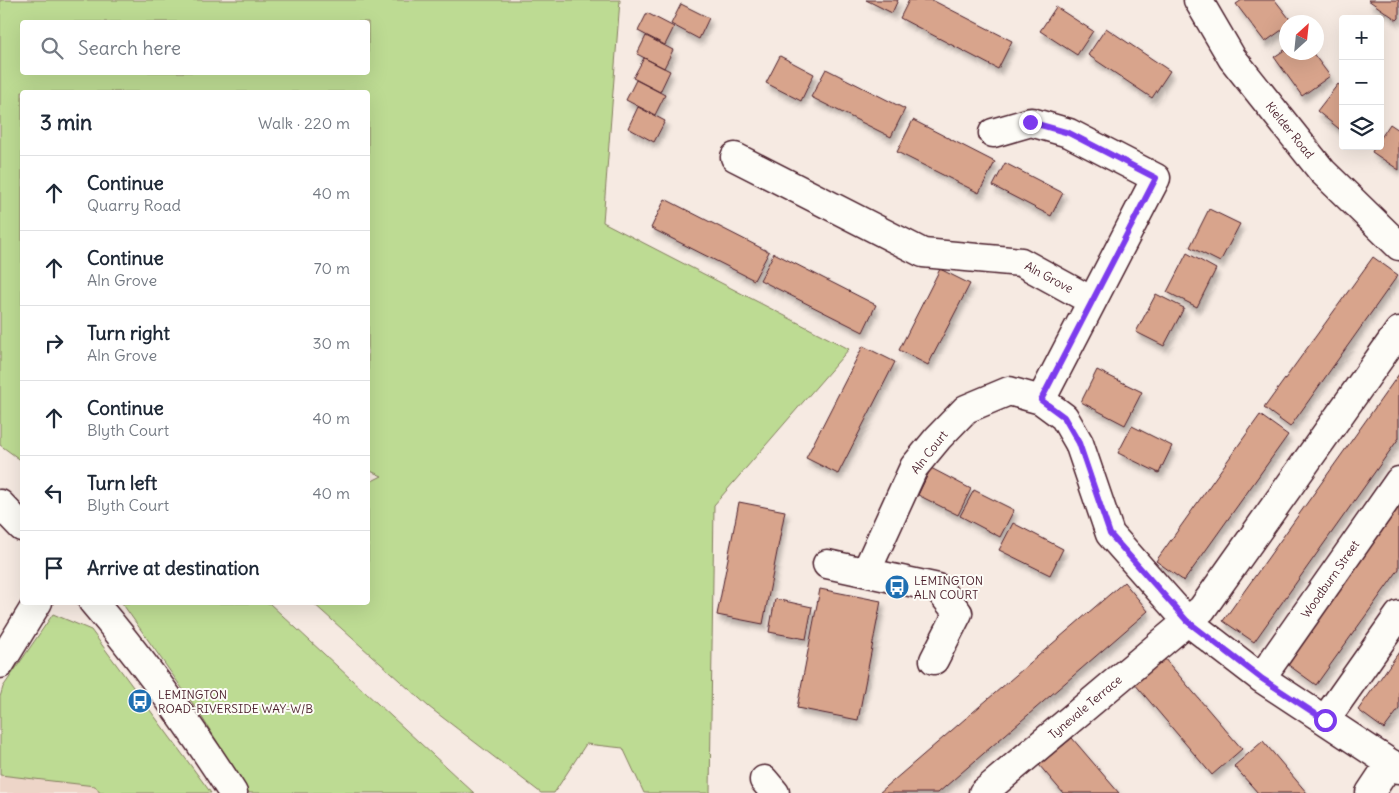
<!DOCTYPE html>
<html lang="en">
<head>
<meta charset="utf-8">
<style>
	body { margin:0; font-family:Delius,sans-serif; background:#f2f2f3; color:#1f2937 }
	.controls { position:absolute; right:15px; top:15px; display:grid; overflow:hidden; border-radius:5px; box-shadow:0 5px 20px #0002 }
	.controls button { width:45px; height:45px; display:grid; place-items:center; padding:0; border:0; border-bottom:1px solid #e0e1e3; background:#fff; color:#1f2937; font:25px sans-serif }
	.compass { position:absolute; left:1279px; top:15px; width:45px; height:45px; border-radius:50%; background:#fff; box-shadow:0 5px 20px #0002; rotate:27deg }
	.stop { position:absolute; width:15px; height:15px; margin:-11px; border:4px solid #7c3aed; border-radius:50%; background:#fff }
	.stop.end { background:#7c3aed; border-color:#fff; box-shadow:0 1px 5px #0008 }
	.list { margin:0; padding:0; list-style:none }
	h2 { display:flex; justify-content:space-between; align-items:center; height:65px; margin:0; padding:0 20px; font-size:21px }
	h2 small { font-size:16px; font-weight:400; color:#747a83 }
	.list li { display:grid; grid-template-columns:32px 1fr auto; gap:15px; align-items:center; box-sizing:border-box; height:75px; padding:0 20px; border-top:1px solid #e0e1e3 }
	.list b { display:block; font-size:19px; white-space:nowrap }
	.list p { margin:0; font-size:16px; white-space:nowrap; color:#747a83 }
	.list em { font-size:16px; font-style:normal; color:#747a83 }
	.icon { flex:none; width:28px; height:28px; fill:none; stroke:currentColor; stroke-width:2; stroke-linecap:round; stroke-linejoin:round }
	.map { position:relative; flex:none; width:1399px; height:793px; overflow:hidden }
	.search { position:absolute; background:#fff; box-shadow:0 5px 20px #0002; left:20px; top:20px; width:350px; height:55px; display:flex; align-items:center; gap:12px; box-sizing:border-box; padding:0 18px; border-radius:5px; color:#747a83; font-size:19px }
	.panel { position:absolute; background:#fff; box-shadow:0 5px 20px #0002; left:20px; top:90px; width:350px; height:515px; border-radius:5px }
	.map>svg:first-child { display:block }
	.built { fill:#edd5c8 }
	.green { fill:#bddb93; stroke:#847d5f; fill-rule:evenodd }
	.building { fill:#d8a48c; stroke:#4a1f2b; filter:url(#shadow) }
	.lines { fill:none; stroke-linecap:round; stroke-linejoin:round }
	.minor-casing { stroke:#4a1f2b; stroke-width:31 }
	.major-casing { stroke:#4a1f2b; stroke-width:31 }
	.minor { stroke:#fdfcf7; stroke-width:28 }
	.major { stroke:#fdfcf7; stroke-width:28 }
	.route { stroke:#7c3aed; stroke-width:6 }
	.labels { text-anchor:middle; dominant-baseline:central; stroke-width:4; stroke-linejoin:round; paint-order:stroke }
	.street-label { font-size:12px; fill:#4a1f2b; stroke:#fdfcf7 }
	.poi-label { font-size:12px; fill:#4a1f2b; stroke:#fdfcf7; text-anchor:start }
</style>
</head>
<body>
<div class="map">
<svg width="1399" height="793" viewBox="0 0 1399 793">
	<defs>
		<filter id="shadow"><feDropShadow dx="3" dy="5.5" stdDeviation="2.5" flood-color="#0004"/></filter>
	</defs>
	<rect width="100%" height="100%" fill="#f6eae2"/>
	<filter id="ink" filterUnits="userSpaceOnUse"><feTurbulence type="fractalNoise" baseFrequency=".02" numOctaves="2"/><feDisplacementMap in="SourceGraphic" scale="10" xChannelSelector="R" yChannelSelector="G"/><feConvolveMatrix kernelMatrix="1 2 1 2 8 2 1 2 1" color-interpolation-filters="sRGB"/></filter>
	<g filter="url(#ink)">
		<!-- built -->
		<path class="built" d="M 112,758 L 132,793 L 0,793 L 0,770 Z"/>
		<!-- green -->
		<path class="green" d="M 0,0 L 620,0 L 603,222 L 849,349 L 714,505 L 710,793 L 644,793 L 623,748 L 586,744 L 554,793 L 541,793 L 429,707 L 313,603 L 368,602 L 368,483 L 382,476 L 368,470 L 368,92 L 22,92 L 22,461 L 0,445 ZM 22,22 L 368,22 L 368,72 L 22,72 Z
			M 122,603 L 269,603 L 474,793 L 249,793 L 198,711 Z
			M 53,614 L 91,630 L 211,793 L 100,793 L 95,786 L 0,775 L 0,697 L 3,687 Z"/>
		<!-- building -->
		<path class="building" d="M 866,0 L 898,0 L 892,13 Z
			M 909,0 L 932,0 L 1012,41 L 998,69 L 900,18 Z
			M 1242,0 L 1275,0 L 1292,22 L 1286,22 L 1286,27 L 1265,42 L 1236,4 Z
			M 1368,0 L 1399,0 L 1399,18 L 1397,20 Z
			M 681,4 L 709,18 L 699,39 L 671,24 Z
			M 1056,7 L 1093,31 L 1077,55 L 1040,31 Z
			M 647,13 L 674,27 L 665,45 L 638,31 Z
			M 1106,28 L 1170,71 L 1152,98 L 1088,55 Z
			M 646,36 L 673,50 L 664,68 L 637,54 Z
			M 1286,49 L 1286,52 L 1312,52 L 1330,76 L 1302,96 L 1274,57 Z
			M 780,56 L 814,74 L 801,101 L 766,83 Z
			M 644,58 L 670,71 L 660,92 L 633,78 Z
			M 826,69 L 905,109 L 891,137 L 811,97 Z
			M 636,80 L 665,95 L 655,115 L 626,100 Z
			M 1338,84 L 1343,88 L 1343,132 L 1317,111 Z
			M 638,107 L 665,121 L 654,142 L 628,128 Z
			M 913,120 L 995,162 L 979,193 L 897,152 Z
			M 1390,124 L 1399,130 L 1399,170 L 1372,152 L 1375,146 L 1380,146 L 1380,139 Z
			M 1005,163 L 1063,193 L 1051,216 L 993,186 Z
			M 665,199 L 769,252 L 754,280 L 651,228 Z
			M 1209,209 L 1240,224 L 1220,262 L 1190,247 Z
			M 774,253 L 876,305 L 863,332 L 760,280 Z
			M 1187,253 L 1216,269 L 1197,307 L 1167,292 Z
			M 1373,257 L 1398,275 L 1290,427 L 1264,408 Z
			M 940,269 L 970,284 L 928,365 L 899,350 Z
			M 1156,294 L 1184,308 L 1164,346 L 1136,332 Z
			M 863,346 L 895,362 L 838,474 L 806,458 Z
			M 1097,370 L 1142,392 L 1125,425 L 1081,402 Z
			M 1399,374 L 1399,438 L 1254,642 L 1223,621 Z
			M 1260,415 L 1288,435 L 1184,581 L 1156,561 Z
			M 1132,426 L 1172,446 L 1159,473 L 1118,453 Z
			M 931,468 L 971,489 L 958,515 L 918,495 Z
			M 974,490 L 1014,510 L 1000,537 L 960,516 Z
			M 739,502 L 785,511 L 763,624 L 717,615 Z
			M 1399,507 L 1399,569 L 1316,685 L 1287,664 Z
			M 1013,523 L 1063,549 L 1050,575 L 999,550 Z
			M 1124,582 L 1148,611 L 938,793 L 879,793 Z
			M 820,589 L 881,601 L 858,720 L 797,708 Z
			M 775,599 L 812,607 L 806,639 L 769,632 Z
			M 1399,652 L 1399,709 L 1384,729 L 1358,710 Z
			M 1164,658 L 1242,749 L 1212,775 L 1134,683 Z
			M 1072,738 L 1119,793 L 1063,793 L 1039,765 Z
			M 1263,741 L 1307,793 L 1258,793 L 1234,766 Z"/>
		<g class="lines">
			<defs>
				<path id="minor" d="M 1198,0 L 1232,58 L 1322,171 L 1399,246
					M 993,133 L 1031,122 L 1069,133 L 1156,178 L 1041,400 L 1064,417 L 1079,443 L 1110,534 L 1187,621 L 1261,678 L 1399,769
					M 735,157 L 923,253 L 1021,262 L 1092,301
					M 827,564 L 938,588 L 958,613 L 934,660
					M 866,572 L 914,467 L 938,438 L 966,409 L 1009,391 L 1041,400
					M 0,664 L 38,602
					M 1261,678 L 1399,481
					M 1325,720 L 1399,615
					M 764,780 L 775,793
					M 983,793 L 1202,609 L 1399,331
					M 1370,793 L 1390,763"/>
				<path id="major" d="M 0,504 L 22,527
					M 93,602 C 145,663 190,726 233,793"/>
			</defs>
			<!-- minor casing -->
			<use href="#minor" class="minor-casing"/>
			<!-- major casing -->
			<use href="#major" class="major-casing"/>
			<!-- minor -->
			<use href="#minor" class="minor"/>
			<!-- major -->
			<use href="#major" class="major"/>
		</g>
	</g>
	<g class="lines" filter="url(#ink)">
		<!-- route -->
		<path class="route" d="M 1030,122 L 1069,133 L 1156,178 L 1041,400 L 1064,417 L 1079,443 L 1110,534 L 1187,621 L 1261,678 L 1325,720"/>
	</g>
	<!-- icons -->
	<defs>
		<symbol id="bus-disc" viewBox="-11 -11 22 22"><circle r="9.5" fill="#1f6fb2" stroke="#fdfcf7"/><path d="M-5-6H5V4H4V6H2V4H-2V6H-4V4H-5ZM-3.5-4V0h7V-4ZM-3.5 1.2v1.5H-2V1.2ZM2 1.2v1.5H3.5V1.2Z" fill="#fff"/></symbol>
	</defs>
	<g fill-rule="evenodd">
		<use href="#bus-disc" x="883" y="573" width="28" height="28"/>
		<use href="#bus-disc" x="126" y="687" width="28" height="28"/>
	</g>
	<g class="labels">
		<!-- street labels -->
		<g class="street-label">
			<text transform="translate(1290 130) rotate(51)">Kielder Road</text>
			<text transform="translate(1049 277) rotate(28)">Aln Grove</text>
			<text transform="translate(929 452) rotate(-52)">Aln Court</text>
			<text transform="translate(1330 579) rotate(-55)">Woodburn Street</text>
			<text transform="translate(1085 707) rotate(-40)">Tynevale Terrace</text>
		</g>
		<!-- poi labels -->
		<g class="poi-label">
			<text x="914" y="580">LEMINGTON<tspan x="914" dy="14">ALN COURT</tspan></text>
			<text x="158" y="694">LEMINGTON<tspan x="158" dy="14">ROAD-RIVERSIDE WAY-W/B</tspan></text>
		</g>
	</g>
</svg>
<div class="controls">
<button>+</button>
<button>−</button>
<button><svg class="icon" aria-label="layers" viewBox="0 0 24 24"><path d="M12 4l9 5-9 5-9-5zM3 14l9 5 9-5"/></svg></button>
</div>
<svg class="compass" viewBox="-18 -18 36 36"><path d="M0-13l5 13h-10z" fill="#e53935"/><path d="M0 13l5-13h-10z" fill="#747a83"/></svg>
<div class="stop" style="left:1325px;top:720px"></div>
<div class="stop end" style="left:1030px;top:122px"></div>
<div class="search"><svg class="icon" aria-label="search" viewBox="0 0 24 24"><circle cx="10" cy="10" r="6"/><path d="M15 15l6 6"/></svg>Search here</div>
<section class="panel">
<h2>3 min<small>Walk · 220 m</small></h2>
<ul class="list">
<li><svg class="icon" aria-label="ahead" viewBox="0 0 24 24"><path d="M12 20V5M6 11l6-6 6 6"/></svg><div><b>Continue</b><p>Quarry Road</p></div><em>40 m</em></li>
<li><svg class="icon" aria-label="ahead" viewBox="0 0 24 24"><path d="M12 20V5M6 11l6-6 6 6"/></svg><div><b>Continue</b><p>Aln Grove</p></div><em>70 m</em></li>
<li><svg class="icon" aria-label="right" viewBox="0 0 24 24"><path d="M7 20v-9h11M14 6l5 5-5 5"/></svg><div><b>Turn right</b><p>Aln Grove</p></div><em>30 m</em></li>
<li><svg class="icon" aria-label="ahead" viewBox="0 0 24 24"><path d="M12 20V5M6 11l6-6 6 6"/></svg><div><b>Continue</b><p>Blyth Court</p></div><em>40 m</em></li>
<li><svg class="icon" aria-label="left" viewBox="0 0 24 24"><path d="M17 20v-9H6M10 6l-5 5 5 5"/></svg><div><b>Turn left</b><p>Blyth Court</p></div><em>40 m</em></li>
<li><svg class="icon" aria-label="arrive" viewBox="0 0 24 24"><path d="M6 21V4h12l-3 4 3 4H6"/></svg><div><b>Arrive at destination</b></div></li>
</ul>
</section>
</div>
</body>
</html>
